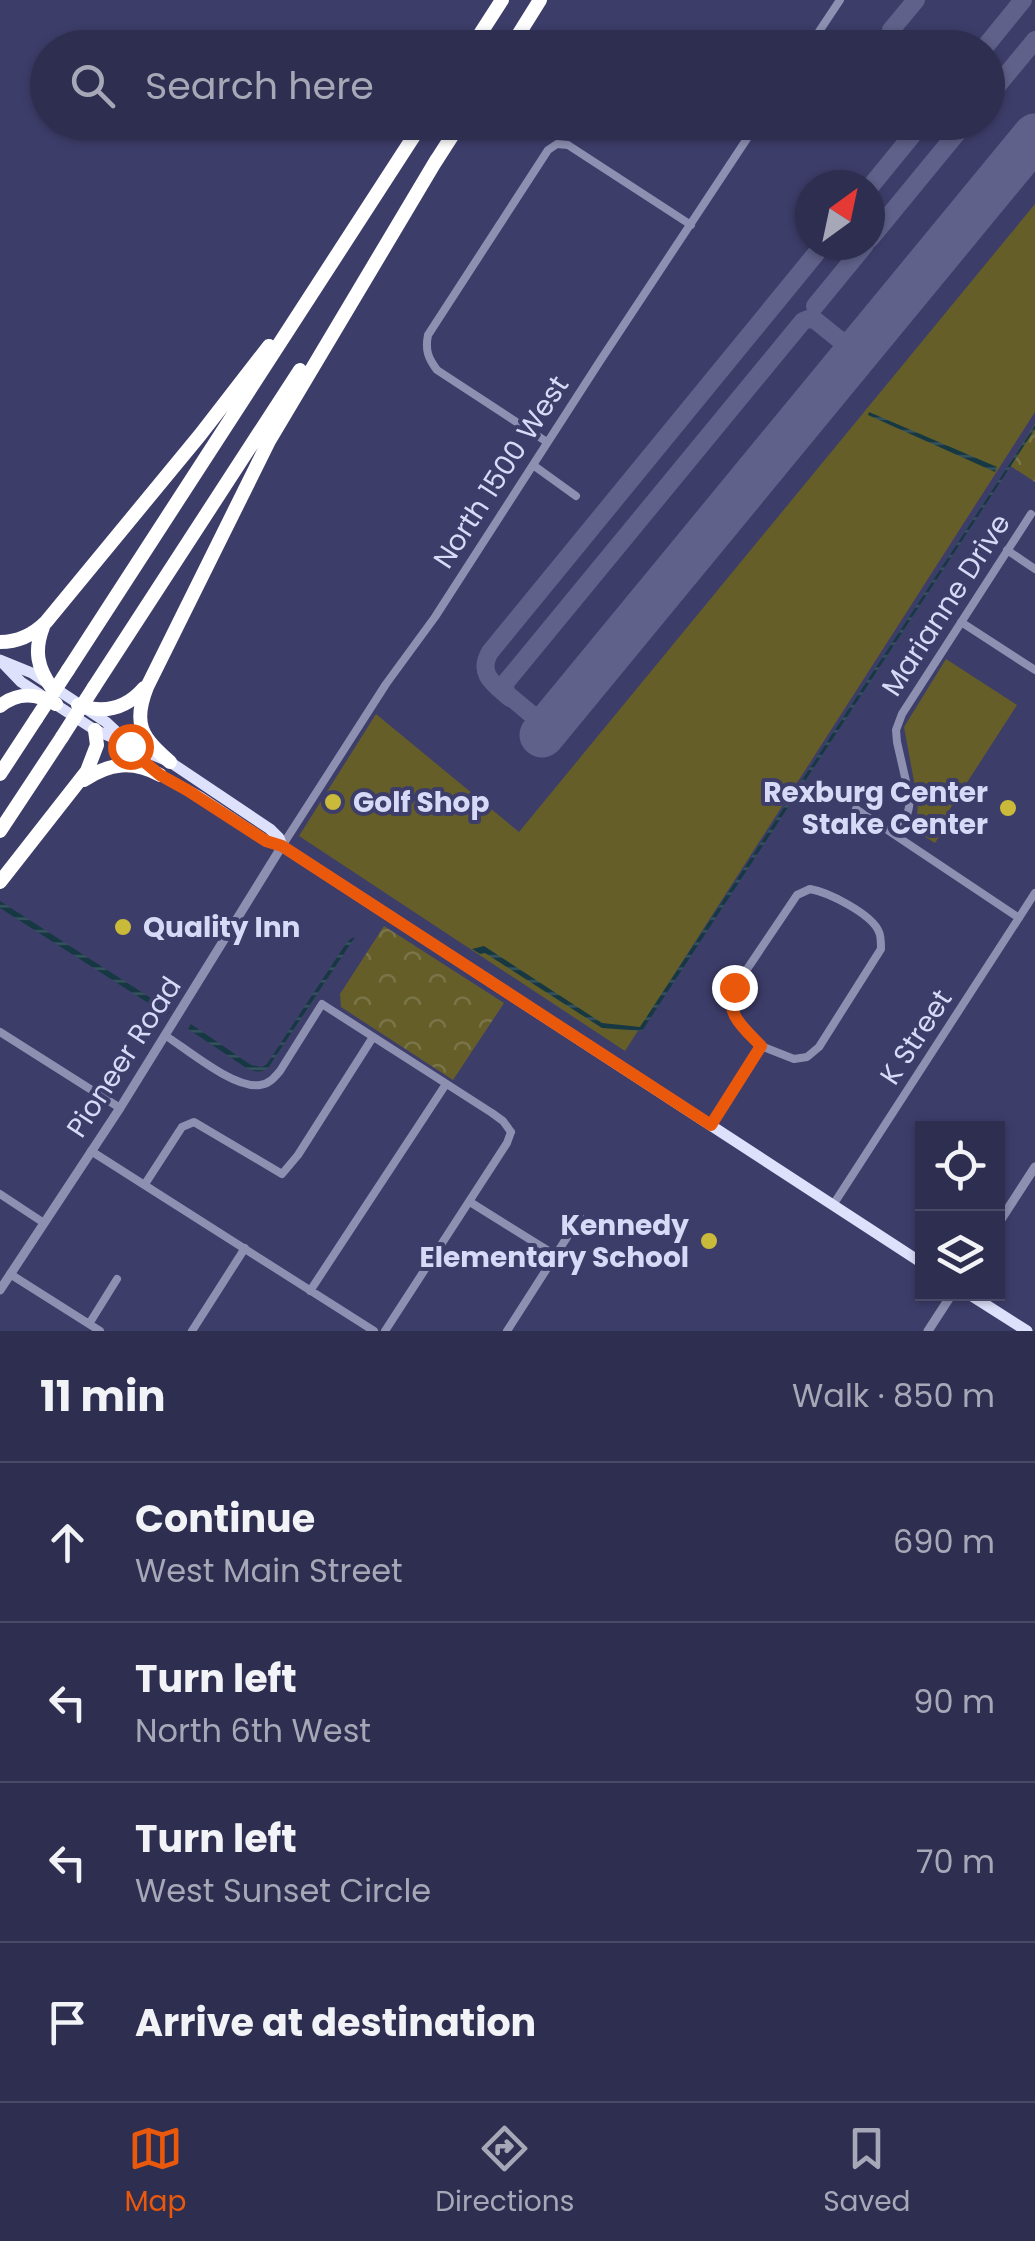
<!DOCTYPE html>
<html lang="en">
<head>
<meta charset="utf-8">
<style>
	body { margin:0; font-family:Poppins,sans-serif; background:#3a3a5a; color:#f1f3f6 }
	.controls { position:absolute; right:30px; bottom:30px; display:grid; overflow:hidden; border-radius:0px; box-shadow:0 2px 8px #0004 }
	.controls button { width:90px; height:90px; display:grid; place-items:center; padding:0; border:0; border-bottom:2px solid #494a67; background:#2e2e50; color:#f1f3f6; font:50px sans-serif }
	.compass { position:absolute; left:795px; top:170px; width:90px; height:90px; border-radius:50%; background:#2e2e50; box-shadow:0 2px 8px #0004; rotate:33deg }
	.stop { position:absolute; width:30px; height:30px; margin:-22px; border:8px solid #ea580c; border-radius:50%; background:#fff }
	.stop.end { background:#ea580c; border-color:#fff; box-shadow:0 2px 10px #0008 }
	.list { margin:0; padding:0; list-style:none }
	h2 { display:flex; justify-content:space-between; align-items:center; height:130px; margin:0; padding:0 40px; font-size:42px }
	h2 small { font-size:32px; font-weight:400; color:#a7a8b7 }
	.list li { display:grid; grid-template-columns:65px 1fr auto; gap:30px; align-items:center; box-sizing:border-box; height:160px; padding:0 40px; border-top:2px solid #494a67 }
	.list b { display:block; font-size:38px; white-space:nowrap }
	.list p { margin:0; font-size:32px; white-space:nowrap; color:#a7a8b7 }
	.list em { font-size:32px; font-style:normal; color:#a7a8b7 }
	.icon { flex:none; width:55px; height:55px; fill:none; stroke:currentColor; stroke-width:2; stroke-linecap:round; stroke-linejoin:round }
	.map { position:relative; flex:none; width:1035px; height:1331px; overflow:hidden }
	.search { position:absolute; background:#2e2e50; box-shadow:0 2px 8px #0004; left:30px; right:30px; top:30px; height:110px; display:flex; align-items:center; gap:25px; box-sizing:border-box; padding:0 35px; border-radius:55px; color:#a7a8b7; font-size:38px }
	.sheet { height:770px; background:#2e2e50 }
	nav { display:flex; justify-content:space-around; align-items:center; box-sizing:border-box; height:140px; border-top:2px solid #494a67; background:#2e2e50; font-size:28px; color:#a7a8b7 }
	nav a { display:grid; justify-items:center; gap:5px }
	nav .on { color:#ea580c }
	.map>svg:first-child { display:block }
	.grass { fill:#655e29 }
	.park { fill:url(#park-crowns) }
	.water { fill:url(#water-rules) }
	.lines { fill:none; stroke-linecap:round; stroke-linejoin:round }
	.taxiway { stroke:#60618a; stroke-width:18 }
	.runway { stroke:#60618a; stroke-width:45 }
	.minor { stroke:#8e90b2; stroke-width:8 }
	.tertiary { stroke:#8e90b2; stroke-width:9 }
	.primary { stroke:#dee1fc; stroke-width:11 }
	.motorway { stroke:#fff; stroke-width:14 }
	.motorway-bridge { stroke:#fff; stroke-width:14 }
	.route { stroke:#ea580c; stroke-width:12 }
	.poi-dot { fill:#caba3a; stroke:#3d3d6a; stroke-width:4 }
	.labels { text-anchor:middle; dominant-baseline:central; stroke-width:8; stroke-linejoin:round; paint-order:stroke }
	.street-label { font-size:28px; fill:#d7daf6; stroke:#3d3d6a }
	.poi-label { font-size:28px; font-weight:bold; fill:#d7daf6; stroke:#3d3d6a; text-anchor:end }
</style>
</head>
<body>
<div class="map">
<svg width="1035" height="1331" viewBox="0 0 1035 1331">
	<defs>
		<pattern id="park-crowns" width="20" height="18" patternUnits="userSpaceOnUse" patternTransform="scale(2.5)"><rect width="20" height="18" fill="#655e29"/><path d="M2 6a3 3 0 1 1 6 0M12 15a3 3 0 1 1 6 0" fill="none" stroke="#7a7449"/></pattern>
		<pattern id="water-rules" width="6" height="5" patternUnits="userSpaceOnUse" patternTransform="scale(2.5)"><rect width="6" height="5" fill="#163843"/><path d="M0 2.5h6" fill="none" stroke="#37545f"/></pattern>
	</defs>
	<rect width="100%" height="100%" fill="#3d3d6a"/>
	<!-- grass -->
	<path class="grass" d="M 1035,204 L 1035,412 L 625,1051 L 299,836 L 376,714 L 519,832 Z
		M 946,659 L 1017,705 L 939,826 L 942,832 L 935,843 L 911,828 L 917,815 L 918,803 L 904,727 Z"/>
	<!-- park -->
	<path class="park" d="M 1035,424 L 1035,482 L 1009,465 Z
		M 384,926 L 504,1003 L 453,1080 L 341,1007 L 340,994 Z"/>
	<!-- water -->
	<path class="water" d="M 869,412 L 997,467 L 995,472 L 868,415 Z
		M 1035,425 L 1035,429 L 642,1031 L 602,1028 L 485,953 L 480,954 L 472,949 L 484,946 L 602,1023 L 640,1027 Z
		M 0,901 L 171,1011 L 167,1015 L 0,908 Z
		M 355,937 L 268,1068 C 261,1073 256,1072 248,1069 L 188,1029 L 191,1024 L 251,1065 L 262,1067 L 267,1064 L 343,948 L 350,939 Z"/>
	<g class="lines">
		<!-- taxiway -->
		<path class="taxiway" d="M 891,30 L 916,0
			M 984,48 L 1023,0
			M 988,97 L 1035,40
			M 870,187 L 923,122
			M 870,239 L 966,122
			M 815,306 L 865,245
			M 839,339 C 851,345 860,344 871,335
			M 510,698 C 494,684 477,674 490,652 L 823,245
			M 559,714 L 544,718 L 531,714 L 507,694 L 505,688 L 506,682 L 803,321 L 808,319 L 815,320 L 841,341 L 846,357 L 843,370"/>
		<!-- runway -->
		<path class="runway" d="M 542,735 L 1035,136"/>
		<!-- minor -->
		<path class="minor" d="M 808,48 L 840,0
			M 547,442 L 437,370 C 428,358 425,350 428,335 L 548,150 L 557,144 L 568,145 L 691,225
			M 533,465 L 576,496
			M 1007,550 L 1035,569
			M 961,622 L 1035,670
			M 856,809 L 1019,918
			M 898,836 C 905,824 909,814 910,799 L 897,742 L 896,730 L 902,714 L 1031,514
			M 282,846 L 386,684 L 435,617 L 600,361 L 758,122
			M 810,889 C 828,892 872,914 879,932 C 881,936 881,945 881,949 L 819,1047 L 807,1057 L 794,1059 L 761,1046 L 740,1023 L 730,1006 L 735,987 L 797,895 Z
			M 0,1032 L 120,1108
			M 166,1036 C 188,1050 234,1089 260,1085 C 269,1084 274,1078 280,1071 L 322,1004 L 492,1113 L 503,1121 L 511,1132
			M 711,1125 L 761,1046
			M 91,1151 L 374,1331
			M 145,1184 L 182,1127 L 194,1122 L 282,1174 L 298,1155 L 373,1037
			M 0,1194 L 44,1223
			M 470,1202 L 555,1255
			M 833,1205 L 1035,893
			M 10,1274 L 100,1331
			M 310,1291 L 446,1084
			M 89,1324 L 117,1279
			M 192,1331 L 245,1248
			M 385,1331 L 507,1143 L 511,1132
			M 507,1331 L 580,1217"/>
		<!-- tertiary -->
		<path class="tertiary" d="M 998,1224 L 1035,1167
			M 0,1290 L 120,1108 L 282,846
			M 928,1331 L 952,1294"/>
		<!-- primary -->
		<path class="primary" d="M 0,660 L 32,673 L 106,722 L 122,737 L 142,760 L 160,775 L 200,797 L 266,841 L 282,846 L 922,1263
			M 1,661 L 21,682 L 95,730 L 170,762 L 270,829 L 279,838 L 282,846
			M 969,1294 L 1027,1331"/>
		<!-- motorway -->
		<path class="motorway" d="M 471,48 L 502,0
			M 510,48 L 540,0
			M 434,164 L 461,122
			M 43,627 C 34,650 37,668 52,688
			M 0,642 C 19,642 33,635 46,622 L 200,435 L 269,346
			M 68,670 L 423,122
			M 94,687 L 300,370
			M 78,705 C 104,714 126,709 144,688
			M 0,706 C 18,692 36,693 56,704
			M 170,762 C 142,737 132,725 147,687 L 269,441 L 437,159
			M 0,774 L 36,719
			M 84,780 C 109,763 133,760 160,775
			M 0,831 L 62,737
			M 0,882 L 87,771 L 97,745 L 95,730"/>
		<!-- motorway-bridge -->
		<path class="motorway-bridge" d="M 36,719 L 68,670
			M 62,737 L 94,687"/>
	</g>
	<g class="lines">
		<!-- route -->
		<path class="route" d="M 130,746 L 142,760 L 160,775 L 187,790 L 266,841 L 282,846 L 711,1125 L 761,1046 C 744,1028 724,1014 734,987"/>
	</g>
	<!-- markers -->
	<g class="poi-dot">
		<circle cx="333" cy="802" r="10"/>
		<circle cx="1008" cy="808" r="10"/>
		<circle cx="123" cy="927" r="10"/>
		<circle cx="709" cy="1241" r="10"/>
	</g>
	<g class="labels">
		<!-- street labels -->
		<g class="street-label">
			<text transform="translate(501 472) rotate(-57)">North 1500 West</text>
			<text transform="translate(946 605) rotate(-57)">Marianne Drive</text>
			<text transform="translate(916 1037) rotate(-57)">K Street</text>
			<text transform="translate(124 1057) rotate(-57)">Pioneer Road</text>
		</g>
		<!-- poi labels -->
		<g class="poi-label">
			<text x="988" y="792">Rexburg Center<tspan x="988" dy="32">Stake Center</tspan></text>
			<text x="353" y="802" text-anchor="start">Golf Shop</text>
			<text x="143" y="927" text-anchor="start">Quality Inn</text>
			<text x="689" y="1225">Kennedy<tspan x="689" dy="32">Elementary School</tspan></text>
		</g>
	</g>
</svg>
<div class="controls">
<button><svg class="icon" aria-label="locate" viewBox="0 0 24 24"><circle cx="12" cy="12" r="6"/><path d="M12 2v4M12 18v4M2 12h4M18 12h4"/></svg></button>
<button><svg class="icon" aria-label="layers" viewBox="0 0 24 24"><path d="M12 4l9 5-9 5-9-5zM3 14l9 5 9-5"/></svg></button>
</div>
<svg class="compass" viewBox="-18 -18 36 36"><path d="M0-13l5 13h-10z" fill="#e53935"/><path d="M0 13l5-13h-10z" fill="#a7a8b7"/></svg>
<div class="stop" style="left:130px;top:746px"></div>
<div class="stop end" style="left:734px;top:987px"></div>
<div class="search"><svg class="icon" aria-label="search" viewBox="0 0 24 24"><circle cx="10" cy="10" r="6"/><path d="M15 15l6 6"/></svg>Search here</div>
</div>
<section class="sheet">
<h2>11 min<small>Walk · 850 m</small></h2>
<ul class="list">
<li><svg class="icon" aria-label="ahead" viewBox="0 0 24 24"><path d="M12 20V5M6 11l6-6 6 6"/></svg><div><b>Continue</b><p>West Main Street</p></div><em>690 m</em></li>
<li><svg class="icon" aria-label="left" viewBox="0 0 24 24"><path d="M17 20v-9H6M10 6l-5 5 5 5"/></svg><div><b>Turn left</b><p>North 6th West</p></div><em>90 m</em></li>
<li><svg class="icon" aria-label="left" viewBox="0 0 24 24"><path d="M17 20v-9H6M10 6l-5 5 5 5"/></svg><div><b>Turn left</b><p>West Sunset Circle</p></div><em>70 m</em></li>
<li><svg class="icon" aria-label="arrive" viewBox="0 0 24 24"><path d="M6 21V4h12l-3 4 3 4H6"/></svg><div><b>Arrive at destination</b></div></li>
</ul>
</section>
<nav>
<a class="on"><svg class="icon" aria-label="map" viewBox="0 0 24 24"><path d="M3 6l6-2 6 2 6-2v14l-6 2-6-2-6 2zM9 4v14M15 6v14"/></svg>Map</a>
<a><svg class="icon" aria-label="directions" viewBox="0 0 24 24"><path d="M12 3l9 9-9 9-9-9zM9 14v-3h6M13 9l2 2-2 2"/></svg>Directions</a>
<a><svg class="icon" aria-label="saved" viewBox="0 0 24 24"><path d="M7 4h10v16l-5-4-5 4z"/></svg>Saved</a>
</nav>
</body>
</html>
